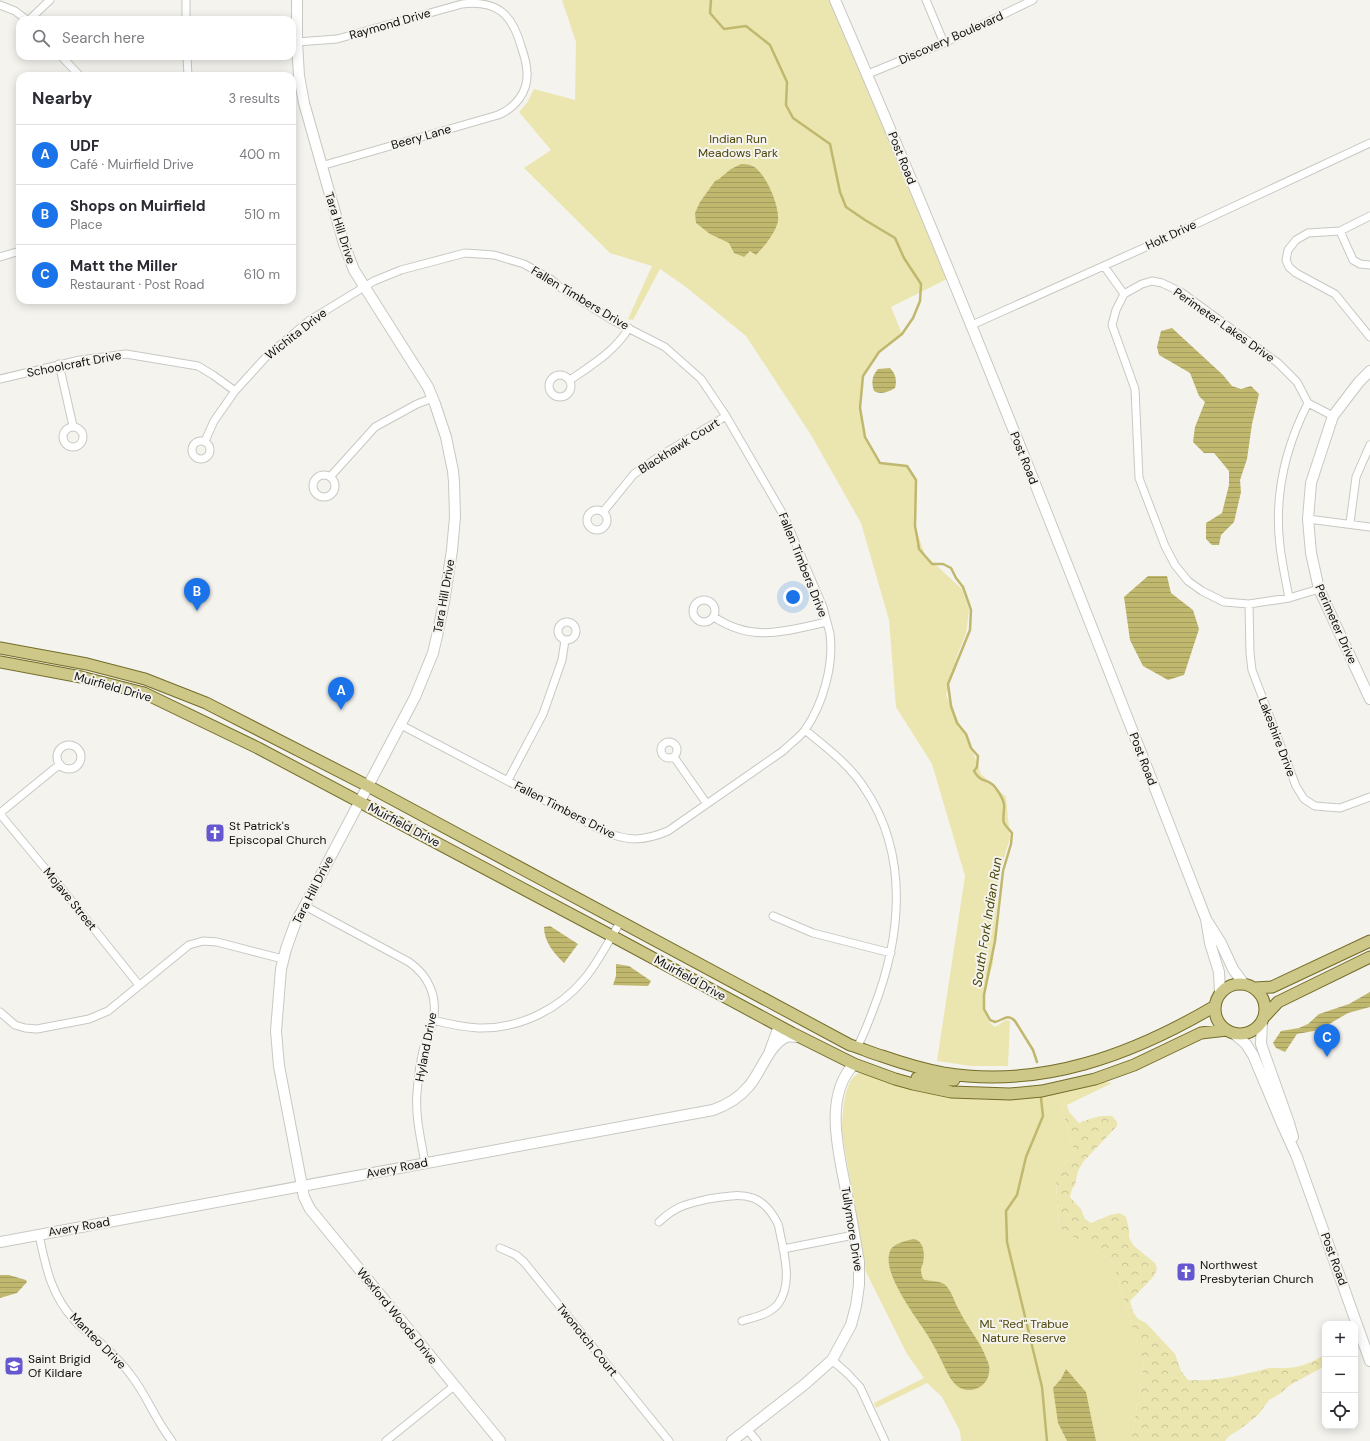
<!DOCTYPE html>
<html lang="en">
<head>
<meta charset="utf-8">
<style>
	body { margin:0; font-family:"DM Sans",sans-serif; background:#f2f2f3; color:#2b2b33 }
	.controls { position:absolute; right:12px; bottom:12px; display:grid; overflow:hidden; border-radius:8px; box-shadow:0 2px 10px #0003 }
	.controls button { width:36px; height:36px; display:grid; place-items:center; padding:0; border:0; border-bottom:1px solid #e1e1e2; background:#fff; color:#2b2b33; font:20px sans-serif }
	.you { position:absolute; left:793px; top:597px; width:14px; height:14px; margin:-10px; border:3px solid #fff; border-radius:50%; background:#1a73e8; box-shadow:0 0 0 6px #1a73e833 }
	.badge { display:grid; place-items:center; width:26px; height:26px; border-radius:50%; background:#1a73e8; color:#fff; font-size:13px; font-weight:700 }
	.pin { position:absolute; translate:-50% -33px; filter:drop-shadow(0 1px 2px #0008) }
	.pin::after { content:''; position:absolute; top:21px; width:14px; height:12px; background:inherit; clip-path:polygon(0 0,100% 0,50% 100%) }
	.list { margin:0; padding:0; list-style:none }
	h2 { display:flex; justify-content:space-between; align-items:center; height:52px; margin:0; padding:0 16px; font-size:17px }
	h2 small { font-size:13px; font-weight:400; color:#7c7c81 }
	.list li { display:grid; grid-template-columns:26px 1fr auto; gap:12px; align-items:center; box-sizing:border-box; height:60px; padding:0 16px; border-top:1px solid #e1e1e2 }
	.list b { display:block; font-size:15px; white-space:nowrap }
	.list p { margin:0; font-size:13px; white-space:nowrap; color:#7c7c81 }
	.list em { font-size:13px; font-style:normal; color:#7c7c81 }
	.icon { flex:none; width:22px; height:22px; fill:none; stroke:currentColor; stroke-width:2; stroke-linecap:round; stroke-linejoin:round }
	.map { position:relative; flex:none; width:1370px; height:1441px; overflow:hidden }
	.search { position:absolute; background:#fff; box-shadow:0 2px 10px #0003; left:16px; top:16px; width:280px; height:44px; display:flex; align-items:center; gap:10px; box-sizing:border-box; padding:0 14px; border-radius:12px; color:#7c7c81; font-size:15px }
	.panel { position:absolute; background:#fff; box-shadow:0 2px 10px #0003; left:16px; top:72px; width:280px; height:232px; border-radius:12px }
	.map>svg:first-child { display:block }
	.forest { fill:url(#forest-crowns) }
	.park { fill:#ebe6af }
	.water { fill:url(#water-rules) }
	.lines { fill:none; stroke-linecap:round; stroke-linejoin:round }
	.stream { stroke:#c0b86e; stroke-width:2.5 }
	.street-casing { stroke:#c8c8c3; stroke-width:9 }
	.secondary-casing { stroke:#c8c8c3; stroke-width:12 }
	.primary-casing { stroke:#746d29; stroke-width:13 }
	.street { stroke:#fff; stroke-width:7 }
	.secondary { stroke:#fff; stroke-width:10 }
	.primary { stroke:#cdc788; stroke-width:11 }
	.labels { text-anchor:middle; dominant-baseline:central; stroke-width:4; stroke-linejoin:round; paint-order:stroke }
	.street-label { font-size:12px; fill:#0d0d0b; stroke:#f4f3ee }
	.park-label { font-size:12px; fill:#4d470c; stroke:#f4f3ee }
	.poi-label { font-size:12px; fill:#0d0d0b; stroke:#f4f3ee; text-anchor:start }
	.water-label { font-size:13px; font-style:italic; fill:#494306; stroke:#f4f3ee }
</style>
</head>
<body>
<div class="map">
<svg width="1370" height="1441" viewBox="0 0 1370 1441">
	<defs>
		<pattern id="forest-crowns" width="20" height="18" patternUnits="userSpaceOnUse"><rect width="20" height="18" fill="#ebe6af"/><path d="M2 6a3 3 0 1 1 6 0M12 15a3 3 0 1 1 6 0" fill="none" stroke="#c8c495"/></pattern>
		<pattern id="water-rules" width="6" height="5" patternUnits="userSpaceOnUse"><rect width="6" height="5" fill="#c0b86e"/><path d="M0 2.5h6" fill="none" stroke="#a49d5e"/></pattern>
	</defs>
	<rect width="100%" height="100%" fill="#f4f3ee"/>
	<!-- forest -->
	<path class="forest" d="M 1067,1105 L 1069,1112 L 1079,1123 C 1090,1119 1099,1115 1112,1116 L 1117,1122 L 1117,1126 L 1083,1162 L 1078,1171 L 1075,1185 L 1072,1189 L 1070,1197 L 1081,1209 L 1085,1219 L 1091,1223 L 1110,1215 L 1120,1213 L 1126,1217 L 1129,1230 L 1129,1238 L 1134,1246 L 1155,1263 L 1157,1269 L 1154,1276 L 1130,1301 L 1133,1312 L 1138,1319 L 1146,1323 L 1175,1354 L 1181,1371 L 1188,1380 C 1215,1382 1243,1375 1269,1368 C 1274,1367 1280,1369 1285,1368 C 1299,1368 1314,1362 1325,1354 L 1325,1366 L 1290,1385 L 1281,1393 L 1269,1400 L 1258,1415 L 1239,1430 L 1229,1436 L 1225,1441 L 1131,1441 L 1144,1365 L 1112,1261 L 1059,1228 L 1056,1182 L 1059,1168 L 1075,1155 L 1061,1106 Z"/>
	<!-- park -->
	<path class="park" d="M 562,0 L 834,0 L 951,277 L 891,307 L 902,334 L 879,352 L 863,376 L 860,408 L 865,437 L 880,463 L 907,466 L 916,480 L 915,526 L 925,555 L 962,589 L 969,610 L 966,634 L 957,656 L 946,695 L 973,752 L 981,774 L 1006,797 L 1010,838 L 999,875 L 993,963 L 984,995 L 985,1012 L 989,1022 L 995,1027 L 1006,1020 L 1010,1021 L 1008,1066 L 971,1066 L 937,1061 L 965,876 L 932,764 L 896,707 L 889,620 L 861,523 L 811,435 L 746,336 L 686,287 L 660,269 L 633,320 L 628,319 L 652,266 L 610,253 L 524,168 L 551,150 L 519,112 L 527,103 L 534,89 L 575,100 L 576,42 Z
		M 861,1073 C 891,1083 921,1092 952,1097 C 979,1101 1008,1099 1035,1097 C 1045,1096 1055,1094 1065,1092 C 1077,1090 1100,1079 1112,1083 L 1067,1105 L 1061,1106 L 1075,1155 L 1059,1168 L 1056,1183 L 1059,1228 L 1112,1261 L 1144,1365 L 1131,1441 L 961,1441 L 960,1431 L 942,1397 L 927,1383 L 876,1408 L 874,1403 L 924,1378 L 907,1354 L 866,1272 L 842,1133 C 842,1119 843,1075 861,1073 Z"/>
	<!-- water -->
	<path class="water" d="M 741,164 C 744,164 747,164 750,165 C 765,169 780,207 778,221 C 776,232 764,247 756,255 L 750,251 L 744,257 L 734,253 L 729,243 L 710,234 L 696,223 L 695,213 L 700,202 L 715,181 L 719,179 L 731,169 Z
		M 1172,328 L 1223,375 L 1232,386 L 1241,389 L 1251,386 L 1259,394 L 1252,424 L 1247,459 L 1240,480 L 1241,492 L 1234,522 L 1221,535 L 1219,545 L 1212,545 L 1206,539 L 1206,523 L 1222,513 L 1229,485 L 1229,471 L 1214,453 L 1204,453 L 1193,442 L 1195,427 L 1205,402 L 1199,396 L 1190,373 L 1159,355 L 1157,347 L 1161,331 Z
		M 890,368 C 896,374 897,381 895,388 C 888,392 881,395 874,391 C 871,382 872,376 878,369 Z
		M 1148,576 L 1167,576 L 1171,593 L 1193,610 L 1199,629 L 1184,675 L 1168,680 L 1143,666 L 1130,640 L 1124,597 Z
		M 550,926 L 578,944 L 564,963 C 554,953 544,942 544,927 Z
		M 616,964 L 629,966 L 651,981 L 648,986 L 613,985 L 616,976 Z
		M 1370,992 L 1370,1007 L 1348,1013 L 1319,1030 L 1297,1034 L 1285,1052 L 1276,1048 L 1273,1043 L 1281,1031 L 1299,1028 L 1308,1024 L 1319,1014 L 1349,1004 Z
		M 913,1239 C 924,1240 925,1254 923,1263 C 923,1265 921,1267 921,1269 C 921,1273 922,1276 923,1279 C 930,1282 937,1280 944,1284 C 952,1290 954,1302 959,1310 C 967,1327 981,1342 987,1360 C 989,1364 990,1369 989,1372 C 988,1389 966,1396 955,1384 C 950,1379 947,1372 944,1366 C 940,1358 936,1349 931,1341 C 921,1322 878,1272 891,1249 C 895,1243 906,1241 913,1239 Z
		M 0,1275 L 9,1275 L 26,1280 L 27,1282 L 17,1293 L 0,1298 Z
		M 1066,1369 L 1086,1392 L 1096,1441 L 1067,1441 L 1058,1423 L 1053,1388 L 1061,1379 Z"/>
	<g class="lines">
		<!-- stream -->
		<path class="stream" d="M 711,0 L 710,13 L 724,29 L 746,26 L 770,45 L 787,82 L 786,105 L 793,118 L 830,144 L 840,192 L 846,207 L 865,220 L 895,238 L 904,258 L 921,284 L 920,301 L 913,318 L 902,334 L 879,352 L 863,376 L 860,408 L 865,437 L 880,463 L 907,466 L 916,480 L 915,526 L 918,542 L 919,549 L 932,564 L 943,564 L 951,568 L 956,578 L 963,587 L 971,610 L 970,630 L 948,684 L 951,706 L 957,723 L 966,734 L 971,748 L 978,756 L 977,767 L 974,771 C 981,784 988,778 995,787 C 998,791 1003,799 1004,804 C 1005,810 1002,817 1004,823 C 1006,827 1010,830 1012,833 L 1011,844 L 1003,871 L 995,941 L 984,995 L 984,1009 L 990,1020 L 995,1022 C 1004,1020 1007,1013 1015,1021 L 1033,1050 L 1037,1062
			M 1041,1098 L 1043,1116 L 1026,1157 L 1017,1195 L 1006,1211 L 1007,1242 L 1042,1387 L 1047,1441"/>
		<defs>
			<path id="street" d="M 926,0 L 944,43
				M 0,5 L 15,11 L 27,20
				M 29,20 L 50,0
				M 186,20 L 186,0
				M 297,42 L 337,39 L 462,4 C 497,0 512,14 521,46 C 524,55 527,63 527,73 C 528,92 515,108 498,115 L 321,166
				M 61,56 L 80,76
				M 187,56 L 188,76
				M 868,74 L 946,42 L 1033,0
				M 1370,216 L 1340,231 L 1308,233 L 1296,240 L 1288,250 L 1286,260 L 1289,267 L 1296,273 L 1335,294 L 1370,337
				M 1340,231 L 1353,260 L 1360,264 L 1370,265
				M 0,257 L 20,251
				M 1104,266 L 1124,294
				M 972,325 L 1166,238 L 1370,143
				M 59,364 L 73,426
				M549 386a11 11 0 1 1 22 0a11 11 0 1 1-22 0Z
				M 0,379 L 80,360 L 126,354 L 198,366 L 213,375 L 235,391
				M 570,380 C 592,365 615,351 629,328
				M63 437a10 10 0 1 1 20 0a10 10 0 1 1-20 0Z
				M192 450a9 9 0 1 1 18 0a9 9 0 1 1-18 0Z
				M 205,441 L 214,421 L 235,391 L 266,357 L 310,320 L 374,281 L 401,270 L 465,253 L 494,255 L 524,264 L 552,280 L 561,288 L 612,320 L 665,347 L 701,379 L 726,416 L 784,516 L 823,607 C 825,616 828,625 830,634 C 834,665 823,704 805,730 C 799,738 790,744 783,751 L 668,831 C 644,841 628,842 603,831 L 401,725
				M313 486a11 11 0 1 1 22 0a11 11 0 1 1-22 0Z
				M 330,477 L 375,427 L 417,404 L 433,398
				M587 520a10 10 0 1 1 20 0a10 10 0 1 1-20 0Z
				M 603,512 L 634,474 L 660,456 L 726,416
				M 1308,519 L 1370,527
				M 1350,523 L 1356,477 L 1370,445
				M 1319,589 L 1289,598 L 1249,604 L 1224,602 L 1202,591 L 1188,581 L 1175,565 L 1165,546 L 1139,478 L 1135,389 L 1112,325 L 1116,310 L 1124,294 L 1142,284 L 1152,281 L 1162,283 L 1181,292 L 1278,363 L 1297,382 L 1308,403 L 1333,416
				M 1289,598 C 1286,581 1282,564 1280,546 C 1274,496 1285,448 1308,403
				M693 611a11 11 0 1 1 22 0a11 11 0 1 1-22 0Z
				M 1249,604 L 1250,653 L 1252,670 L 1296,786 L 1304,799 L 1315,806 L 1340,808 L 1370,797
				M 714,617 C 753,643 785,631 827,622
				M558 631a9 9 0 1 1 18 0a9 9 0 1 1-18 0Z
				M 805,730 C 826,747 850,765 865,789 C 910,856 901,939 873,1010 C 868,1023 864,1035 857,1047
				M661 750a8 8 0 1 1 16 0a8 8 0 1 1-16 0Z
				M57 757a12 12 0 1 1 24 0a12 12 0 1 1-24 0Z
				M 674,757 L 707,804
				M 508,780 L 543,714 L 562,660 L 565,640
				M 0,813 L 60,764
				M 0,814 L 58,884 L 139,985
				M 305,906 L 409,962 C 429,976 438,997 433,1021 C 431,1030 427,1038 424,1047 C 420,1062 418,1078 417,1093 C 415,1116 421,1140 425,1163
				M 773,916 L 813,933 L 891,953
				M 0,1012 L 15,1025 L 25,1028 L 37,1029 L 89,1019 L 108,1011 L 189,945 L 203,941 L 217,942 L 283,959
				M 433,1020 C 448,1024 463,1027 478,1028 C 519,1029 559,1010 585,978 C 599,961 609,940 621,921
				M 659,1222 C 676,1206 686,1204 708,1199 C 723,1197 738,1193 753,1198 C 764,1202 773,1214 778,1224 C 780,1230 780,1236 782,1242 C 786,1262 791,1287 778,1304 C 769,1315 754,1317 742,1321
				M 39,1235 C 46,1268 51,1295 75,1321 C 83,1330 94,1337 103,1345 C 113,1354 122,1363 130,1374 C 147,1395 155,1420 172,1441
				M 500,1248 L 516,1255 L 524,1262 L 669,1441
				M 783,1249 L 854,1235
				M 832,1360 L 848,1374 L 860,1387 L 885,1441
				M 747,1429 L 757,1441
				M 386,1441 L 454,1386"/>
			<path id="secondary" d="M 297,0 L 297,42 L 299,76 L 304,103 L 344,244 L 354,270 L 364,286 L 428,387 L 435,404 L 446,437 L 453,471 L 454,482 L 455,517 L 452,550 L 444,602 L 437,636 L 433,653 L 415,697 L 295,924 L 286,949 L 281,969 L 276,1031 L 279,1066 L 302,1186 L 304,1197 L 310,1209 L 500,1441
				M 835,0 C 966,303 1086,611 1206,919 L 1210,943 L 1219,972 L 1220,993
				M 1370,371 L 1359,382 L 1333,416 L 1311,483 L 1308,519 L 1311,553 L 1319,589 L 1370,699
				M 1207,921 L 1221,943 L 1233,969 L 1244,984
				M 1262,1021 L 1261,1044 L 1289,1123 L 1293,1137
				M 1233,1033 L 1246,1044 L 1253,1055 L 1282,1124 L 1297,1157 L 1370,1361
				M 770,1051 L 779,1026
				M 0,1242 L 713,1110 C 727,1105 740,1097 749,1086 C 761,1072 769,1045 786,1037 C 790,1036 795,1037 799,1037
				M 732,1441 L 805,1384 L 832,1360 L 851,1325 L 856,1306 L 859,1285 L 859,1262 C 855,1240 852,1218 847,1196 C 840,1156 822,1098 854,1064"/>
			<path id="primary" d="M 0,648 L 87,664 L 145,679 L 206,703 L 368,786 L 850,1045 C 861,1048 871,1053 882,1056 C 902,1063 922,1069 943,1073 C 1041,1089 1132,1055 1215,1006
				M 0,662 L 81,677 L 144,693 L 258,748 L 612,936 L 792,1033 L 854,1064 L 895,1079 L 913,1084 L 951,1092 L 1010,1094 L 1042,1091 L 1095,1079 L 1134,1065 L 1201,1033 L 1227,1030
				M1215 1009a25 25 0 1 1 50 0a25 25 0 1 1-50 0Z
				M 1255,988 L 1272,987 L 1370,941
				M 1265,1016 L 1278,1002 L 1370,957
				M 917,1078 L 927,1080 L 954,1080"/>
		</defs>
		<!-- street casing -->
		<use href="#street" class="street-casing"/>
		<!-- secondary casing -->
		<use href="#secondary" class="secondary-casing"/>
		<!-- primary casing -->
		<use href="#primary" class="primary-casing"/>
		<!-- street -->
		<use href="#street" class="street"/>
		<!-- secondary -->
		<use href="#secondary" class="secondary"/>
		<!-- primary -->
		<use href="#primary" class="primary"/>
	</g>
	<!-- icons -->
	<defs>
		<symbol id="church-square" viewBox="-11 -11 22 22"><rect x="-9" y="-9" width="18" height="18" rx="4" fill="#6557d0" stroke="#f4f3ee"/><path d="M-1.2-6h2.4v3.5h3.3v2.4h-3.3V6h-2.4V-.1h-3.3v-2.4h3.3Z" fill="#fff"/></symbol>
		<symbol id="school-square" viewBox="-11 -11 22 22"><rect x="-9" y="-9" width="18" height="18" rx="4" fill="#6557d0" stroke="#f4f3ee"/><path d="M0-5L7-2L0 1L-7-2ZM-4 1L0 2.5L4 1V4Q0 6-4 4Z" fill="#fff"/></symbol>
	</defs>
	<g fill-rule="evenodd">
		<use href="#church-square" x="204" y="822" width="22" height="22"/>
		<use href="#church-square" x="1175" y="1261" width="22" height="22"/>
		<use href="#school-square" x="3" y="1355" width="22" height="22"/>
	</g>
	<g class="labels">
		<!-- street labels -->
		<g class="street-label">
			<text transform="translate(390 24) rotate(-16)">Raymond Drive</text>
			<text transform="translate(951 38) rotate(-24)">Discovery Boulevard</text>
			<text transform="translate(421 137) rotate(-16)">Beery Lane</text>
			<text transform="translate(902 158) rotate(68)">Post Road</text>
			<text transform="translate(340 228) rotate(72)">Tara Hill Drive</text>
			<text transform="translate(1171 235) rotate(-25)">Holt Drive</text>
			<text transform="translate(580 298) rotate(31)">Fallen Timbers Drive</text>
			<text transform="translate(1224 325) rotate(35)">Perimeter Lakes Drive</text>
			<text transform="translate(296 334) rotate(-38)">Wichita Drive</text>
			<text transform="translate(74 364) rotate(-11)">Schoolcraft Drive</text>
			<text transform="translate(679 446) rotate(-32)">Blackhawk Court</text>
			<text transform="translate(1024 458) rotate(68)">Post Road</text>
			<text transform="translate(803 565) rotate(68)">Fallen Timbers Drive</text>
			<text transform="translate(444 596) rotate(-80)">Tara Hill Drive</text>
			<text transform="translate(1336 624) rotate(66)">Perimeter Drive</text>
			<text transform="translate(113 687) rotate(16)">Muirfield Drive</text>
			<text transform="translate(1277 737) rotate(69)">Lakeshire Drive</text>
			<text transform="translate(1143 759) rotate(69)">Post Road</text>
			<text transform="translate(565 810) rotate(27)">Fallen Timbers Drive</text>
			<text transform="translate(404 825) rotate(28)">Muirfield Drive</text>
			<text transform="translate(313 890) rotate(-63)">Tara Hill Drive</text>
			<text transform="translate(70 899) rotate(51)">Mojave Street</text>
			<text transform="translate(690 978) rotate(29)">Muirfield Drive</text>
			<text transform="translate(426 1047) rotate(-79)">Hyland Drive</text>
			<text transform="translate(397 1168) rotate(-11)">Avery Road</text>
			<text transform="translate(79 1227) rotate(-10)">Avery Road</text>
			<text transform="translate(852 1229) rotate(81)">Tullymore Drive</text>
			<text transform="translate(1334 1259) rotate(70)">Post Road</text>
			<text transform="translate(397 1316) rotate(51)">Wexford Woods Drive</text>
			<text transform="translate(587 1340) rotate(51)">Twonotch Court</text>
			<text transform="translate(98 1341) rotate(45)">Manteo Drive</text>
		</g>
		<!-- park labels -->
		<g class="park-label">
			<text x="738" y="139">Indian Run<tspan x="738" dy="14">Meadows Park</tspan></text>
			<text x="1024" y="1324">ML "Red" Trabue<tspan x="1024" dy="14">Nature Reserve</tspan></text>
		</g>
		<!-- poi labels -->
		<g class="poi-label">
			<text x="229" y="826">St Patrick's<tspan x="229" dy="14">Episcopal Church</tspan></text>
			<text x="1200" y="1265">Northwest<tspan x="1200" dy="14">Presbyterian Church</tspan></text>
			<text x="28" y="1359">Saint Brigid<tspan x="28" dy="14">Of Kildare</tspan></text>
		</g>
		<!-- water labels -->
		<g class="water-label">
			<text transform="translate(987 922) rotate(-81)">South Fork Indian Run</text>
		</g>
	</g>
</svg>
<div class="controls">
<button>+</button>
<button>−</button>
<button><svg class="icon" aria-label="locate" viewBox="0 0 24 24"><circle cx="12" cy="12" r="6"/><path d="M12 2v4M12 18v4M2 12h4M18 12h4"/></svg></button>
</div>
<div class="you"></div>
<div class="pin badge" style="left:341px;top:710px">A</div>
<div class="pin badge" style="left:197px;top:611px">B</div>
<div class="pin badge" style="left:1327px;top:1057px">C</div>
<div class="search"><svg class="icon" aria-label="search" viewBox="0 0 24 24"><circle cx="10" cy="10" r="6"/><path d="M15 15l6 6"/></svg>Search here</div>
<section class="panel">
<h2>Nearby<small>3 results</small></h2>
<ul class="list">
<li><span class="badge">A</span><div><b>UDF</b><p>Café · Muirfield Drive</p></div><em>400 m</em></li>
<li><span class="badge">B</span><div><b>Shops on Muirfield</b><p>Place</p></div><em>510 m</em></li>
<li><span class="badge">C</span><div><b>Matt the Miller</b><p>Restaurant · Post Road</p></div><em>610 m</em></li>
</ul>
</section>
</div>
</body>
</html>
